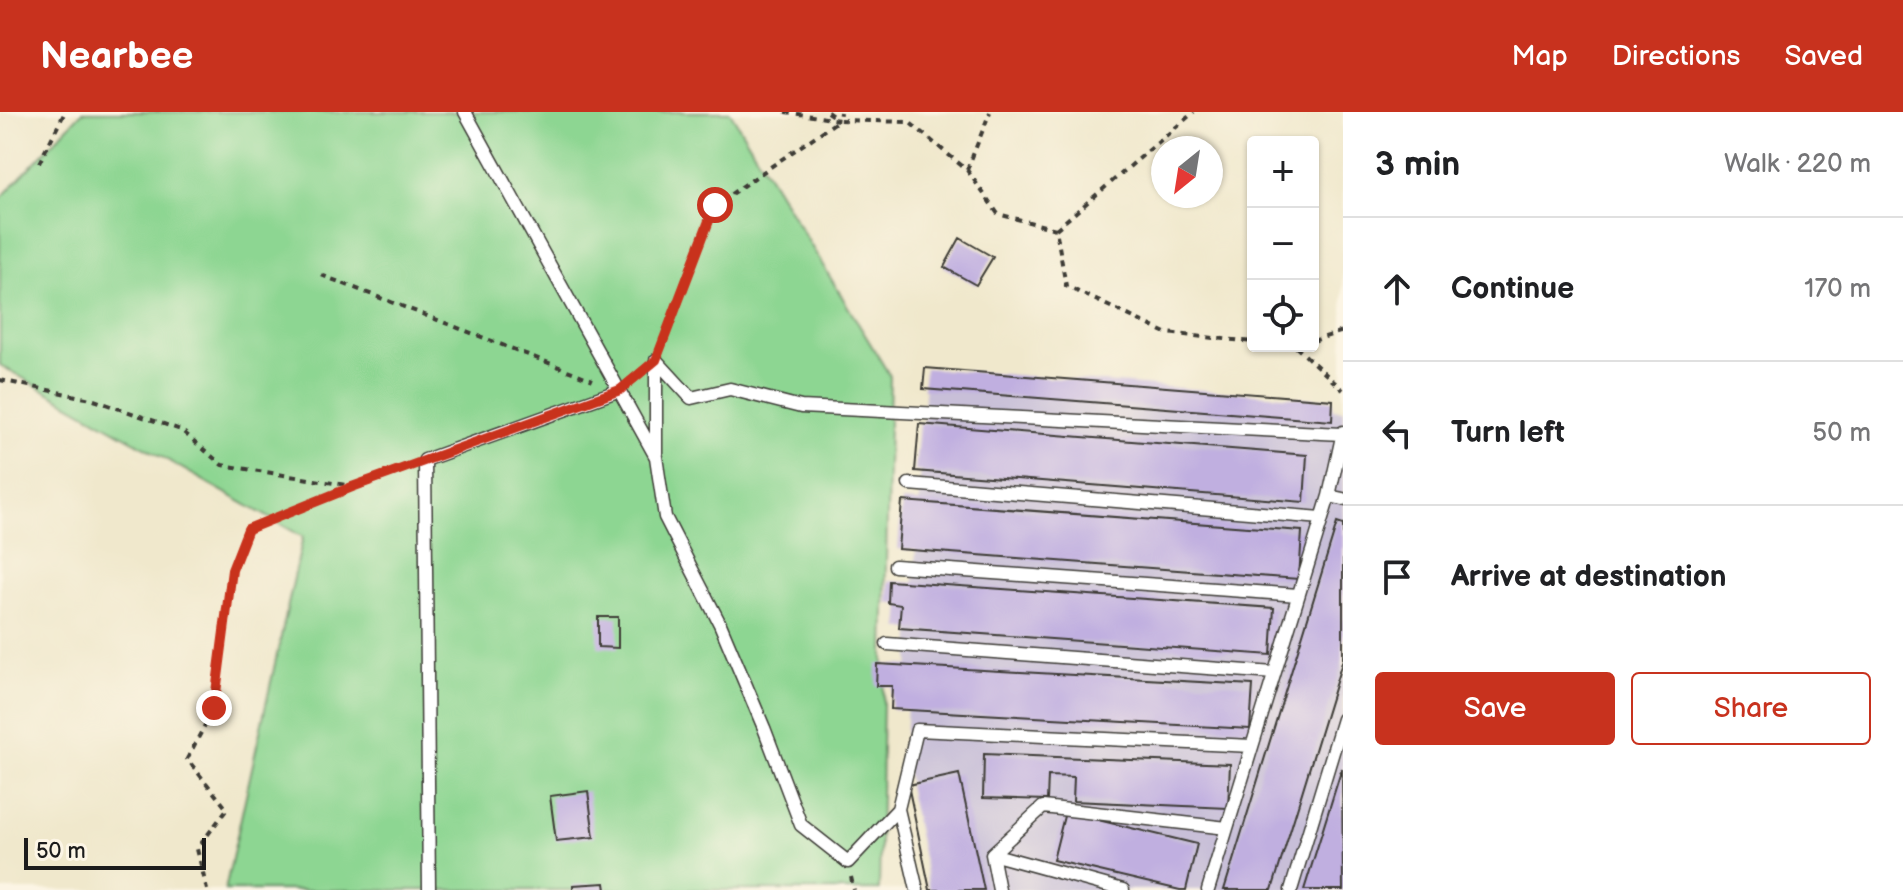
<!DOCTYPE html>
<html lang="en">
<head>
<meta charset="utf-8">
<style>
	body { margin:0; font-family:"Balsamiq Sans",sans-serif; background:#f6f6f6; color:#202124 }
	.controls { position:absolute; right:24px; top:24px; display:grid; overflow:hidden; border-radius:8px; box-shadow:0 2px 6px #0004 }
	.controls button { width:72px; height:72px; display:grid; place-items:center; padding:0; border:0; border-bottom:2px solid #e0e0e0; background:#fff; color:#202124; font:40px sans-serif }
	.compass { position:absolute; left:1151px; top:24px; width:72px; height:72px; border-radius:50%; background:#fff; box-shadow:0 2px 6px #0004; rotate:210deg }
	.scale { position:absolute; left:24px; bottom:20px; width:182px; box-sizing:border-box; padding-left:8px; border:4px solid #1c1c1c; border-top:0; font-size:22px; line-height:28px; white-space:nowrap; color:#1c1c1c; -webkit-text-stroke:6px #fcf5e5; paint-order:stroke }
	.stop { position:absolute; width:24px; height:24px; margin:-18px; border:6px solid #c8321e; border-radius:50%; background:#fff }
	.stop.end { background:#c8321e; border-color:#fff; box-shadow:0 2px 8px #0008 }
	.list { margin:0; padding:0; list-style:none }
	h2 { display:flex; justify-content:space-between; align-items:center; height:104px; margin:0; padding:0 32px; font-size:34px }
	h2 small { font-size:26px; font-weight:400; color:#757577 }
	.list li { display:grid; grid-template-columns:52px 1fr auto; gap:24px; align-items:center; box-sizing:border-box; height:144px; padding:0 32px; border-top:2px solid #e0e0e0 }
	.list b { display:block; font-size:30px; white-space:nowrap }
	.list em { font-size:26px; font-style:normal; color:#757577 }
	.actions { display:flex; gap:16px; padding:24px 32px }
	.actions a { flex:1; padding:18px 0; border:2px solid #c8321e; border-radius:8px; text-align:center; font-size:28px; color:#c8321e }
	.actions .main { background:#c8321e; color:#fff }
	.icon { flex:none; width:44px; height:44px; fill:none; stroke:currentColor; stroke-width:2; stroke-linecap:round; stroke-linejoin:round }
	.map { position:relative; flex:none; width:1343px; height:778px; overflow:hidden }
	header { display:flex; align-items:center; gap:48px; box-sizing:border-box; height:112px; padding:0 40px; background:#c8321e; color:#fff }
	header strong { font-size:38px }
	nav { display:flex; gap:44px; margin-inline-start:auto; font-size:28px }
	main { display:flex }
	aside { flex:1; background:#fff }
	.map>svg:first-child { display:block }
	.industrial { fill:#c8bfd8 }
	.green { fill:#8dd692; stroke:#547957; stroke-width:2 }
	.building { fill:#c0afe0 }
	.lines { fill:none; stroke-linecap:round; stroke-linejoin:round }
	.service-casing { stroke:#3c3b36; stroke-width:15 }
	.path { stroke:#3c3b36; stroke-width:4; stroke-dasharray:6 6; stroke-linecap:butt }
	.service { stroke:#fff; stroke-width:12 }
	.route { stroke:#c8321e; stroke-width:10 }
</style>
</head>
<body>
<header>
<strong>Nearbee</strong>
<nav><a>Map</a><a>Directions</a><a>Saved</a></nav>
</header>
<main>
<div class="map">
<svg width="1343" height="778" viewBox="0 0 1343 778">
	<rect width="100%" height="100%" fill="#fcf5e5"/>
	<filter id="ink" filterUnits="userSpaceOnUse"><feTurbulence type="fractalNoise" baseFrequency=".0125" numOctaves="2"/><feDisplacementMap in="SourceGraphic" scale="16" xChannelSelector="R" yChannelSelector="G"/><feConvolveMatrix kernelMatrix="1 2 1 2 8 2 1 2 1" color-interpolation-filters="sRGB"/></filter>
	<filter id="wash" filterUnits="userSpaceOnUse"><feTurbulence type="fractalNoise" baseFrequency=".006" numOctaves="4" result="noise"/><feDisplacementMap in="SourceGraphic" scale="32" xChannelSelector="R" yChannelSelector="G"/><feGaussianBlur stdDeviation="1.8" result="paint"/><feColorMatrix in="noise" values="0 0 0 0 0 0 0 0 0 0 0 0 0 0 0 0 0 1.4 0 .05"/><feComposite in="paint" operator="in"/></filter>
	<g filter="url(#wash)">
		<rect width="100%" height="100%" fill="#f0e8cc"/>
		<!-- industrial -->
		<path class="industrial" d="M 926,265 L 1343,298 L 1343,778 L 929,778 L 904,644 Z"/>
		<!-- green -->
		<path class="green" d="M 82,0 L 730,0 L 890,264 L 879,778 L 225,778 L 303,425 L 0,253 L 0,87 Z"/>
		<g id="blocks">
			<!-- building -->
			<path class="building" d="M 960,126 L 993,145 L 976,173 L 944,155 Z
				M 925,256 L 1333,288 L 1332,309 L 923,277 Z
				M 919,312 L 1307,343 L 1304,390 L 915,359 Z
				M 902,389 L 1302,419 L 1299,467 L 898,437 Z
				M 1337,411 L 1343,413 L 1343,547 L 1272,778 L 1224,778 Z
				M 889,469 L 1274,496 L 1271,543 L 899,516 L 901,493 L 888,491 Z
				M 598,505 L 618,505 L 618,536 L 598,535 Z
				M 877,552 L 1253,573 L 1250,617 L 891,597 L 892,574 L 876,574 Z
				M 984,642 L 1230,652 L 1228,696 L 1073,689 L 1074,665 L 1048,664 L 1047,688 L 983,686 Z
				M 1342,656 L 1343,778 L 1304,778 Z
				M 959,662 L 984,778 L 930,778 L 908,673 Z
				M 588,679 L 594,725 L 556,729 L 550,684 Z
				M 1065,700 L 1197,732 L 1186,778 L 1180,778 L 1053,748 Z
				M 605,771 L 606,778 L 573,778 L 573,773 Z"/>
		</g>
	</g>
	<g filter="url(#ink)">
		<use href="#blocks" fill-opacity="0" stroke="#3c3b36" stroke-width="2"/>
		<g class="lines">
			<defs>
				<path id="service" d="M 465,0 L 656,345 L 665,405 L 720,512 L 764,616 L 801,713 L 848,750 L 898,697 L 917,778
					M 1343,320 L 1329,384 L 1343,387
					M 656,342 L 656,248 L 691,286 L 730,277 L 801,295 L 1342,322
					M 909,372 L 1322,406
					M 895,454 L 1298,483
					M 887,532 L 1274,561
					M 898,697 L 917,618 L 1252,634
					M 992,742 L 1043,695 L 1227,716
					M 429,778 L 425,348 L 620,278
					M 999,778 L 992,742 L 1123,778
					M 1208,778 L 1329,384
					M 1291,778 L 1343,607"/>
			</defs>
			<!-- service casing -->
			<use href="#service" class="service-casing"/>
			<!-- path -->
			<path class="path" d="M 785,0 L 839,8 L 840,0
				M 827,0 L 837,7
				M 39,51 L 65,0
				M 967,58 L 990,0
				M 1056,117 L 1194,0
				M 321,163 L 593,268
				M 1313,229 L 1343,219
				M 662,232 L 715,93 L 839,8 L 909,10 L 967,58 L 998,102 L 1056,117 L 1066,174 L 1166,221 L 1253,230
				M 1296,235 L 1343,278
				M 0,268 L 91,287 L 181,318 L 222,353 L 352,374
				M 851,765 L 854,778
				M 207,778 L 197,737 L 227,697 L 187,647 L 214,596 L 232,458 L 248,417 L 352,375 L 409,354"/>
			<!-- service -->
			<use href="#service" class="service"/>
		</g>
	</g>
	<g class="lines" filter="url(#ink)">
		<!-- route -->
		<path class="route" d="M 214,596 L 232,458 L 248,417 L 352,375 L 620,278 L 656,248 L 715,93"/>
	</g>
</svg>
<div class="controls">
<button>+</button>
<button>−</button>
<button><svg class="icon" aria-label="locate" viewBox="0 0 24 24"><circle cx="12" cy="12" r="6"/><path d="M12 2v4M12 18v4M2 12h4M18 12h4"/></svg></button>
</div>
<svg class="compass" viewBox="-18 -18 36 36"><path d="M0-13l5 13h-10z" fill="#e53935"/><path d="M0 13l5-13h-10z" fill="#757577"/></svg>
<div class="scale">50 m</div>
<div class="stop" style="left:715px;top:93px"></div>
<div class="stop end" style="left:214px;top:596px"></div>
</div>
<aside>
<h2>3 min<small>Walk · 220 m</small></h2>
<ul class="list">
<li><svg class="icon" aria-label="ahead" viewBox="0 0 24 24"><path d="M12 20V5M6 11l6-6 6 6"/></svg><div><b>Continue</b></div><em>170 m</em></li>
<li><svg class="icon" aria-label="left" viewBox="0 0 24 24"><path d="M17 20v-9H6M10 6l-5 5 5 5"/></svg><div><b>Turn left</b></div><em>50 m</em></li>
<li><svg class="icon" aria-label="arrive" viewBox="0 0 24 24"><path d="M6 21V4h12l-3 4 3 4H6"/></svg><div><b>Arrive at destination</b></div></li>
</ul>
<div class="actions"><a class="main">Save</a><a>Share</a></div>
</aside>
</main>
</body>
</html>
